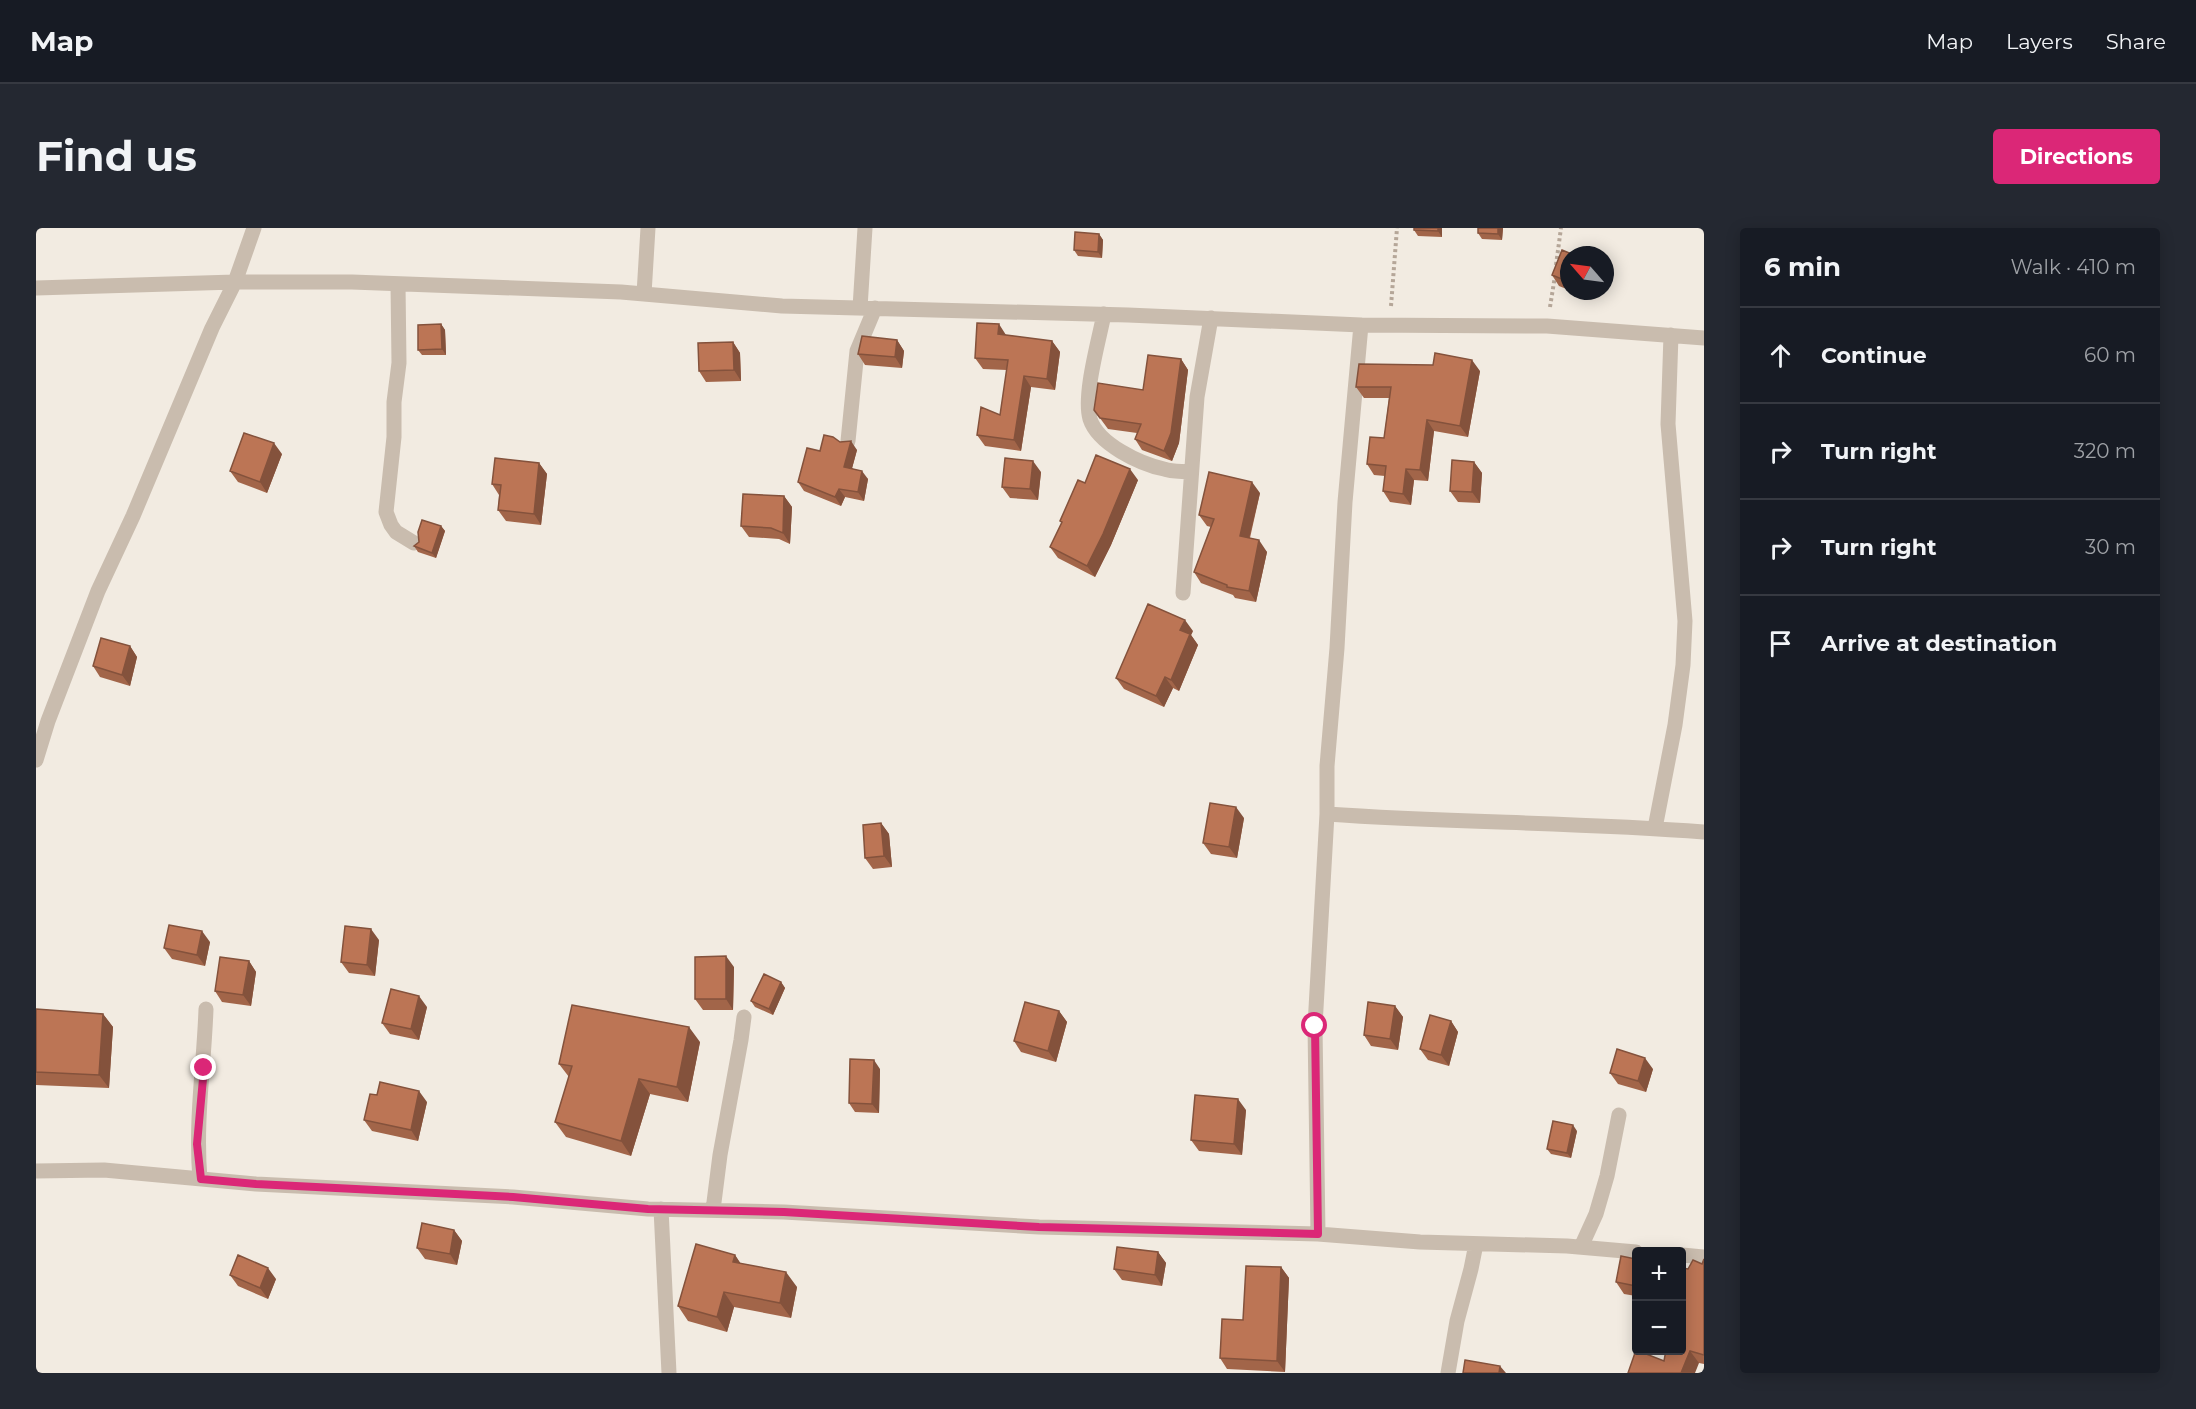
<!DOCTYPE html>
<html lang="en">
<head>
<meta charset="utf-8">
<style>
	body { margin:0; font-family:Montserrat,sans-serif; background:#242831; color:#f1f3f6 }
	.controls { position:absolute; right:18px; bottom:18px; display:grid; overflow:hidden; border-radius:6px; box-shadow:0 3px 15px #0003 }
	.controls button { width:54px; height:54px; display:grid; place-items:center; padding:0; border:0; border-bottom:2px solid #363941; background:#171b24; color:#f1f3f6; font:30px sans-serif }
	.compass { position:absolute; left:1524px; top:18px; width:54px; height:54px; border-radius:50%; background:#171b24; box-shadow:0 3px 15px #0003; rotate:298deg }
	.stop { position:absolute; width:18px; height:18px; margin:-14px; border:4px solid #db2777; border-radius:50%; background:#fff }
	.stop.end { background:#db2777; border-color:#fff; box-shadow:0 2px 6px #0008 }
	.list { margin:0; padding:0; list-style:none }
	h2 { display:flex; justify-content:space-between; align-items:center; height:78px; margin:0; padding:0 24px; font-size:26px }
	h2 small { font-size:20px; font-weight:400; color:#9ea1a6 }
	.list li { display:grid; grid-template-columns:39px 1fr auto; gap:18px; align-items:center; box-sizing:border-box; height:96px; padding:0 24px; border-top:2px solid #363941 }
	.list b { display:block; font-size:22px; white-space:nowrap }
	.list em { font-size:20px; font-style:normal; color:#9ea1a6 }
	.icon { flex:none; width:33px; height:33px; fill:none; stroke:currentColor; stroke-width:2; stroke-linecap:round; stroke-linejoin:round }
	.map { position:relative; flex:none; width:1668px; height:1145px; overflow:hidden; border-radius:6px }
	header { display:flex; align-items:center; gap:36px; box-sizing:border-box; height:84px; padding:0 30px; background:#171b24; border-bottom:2px solid #363941 }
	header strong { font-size:28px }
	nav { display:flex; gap:33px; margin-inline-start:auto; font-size:21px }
	.intro { display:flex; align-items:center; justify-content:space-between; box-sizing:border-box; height:144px; padding:0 36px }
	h1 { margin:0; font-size:42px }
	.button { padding:15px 27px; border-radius:6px; background:#db2777; color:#fff; font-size:21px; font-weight:700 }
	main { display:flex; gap:36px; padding:0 36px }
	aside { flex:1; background:#171b24; border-radius:6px; box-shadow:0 3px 15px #0003 }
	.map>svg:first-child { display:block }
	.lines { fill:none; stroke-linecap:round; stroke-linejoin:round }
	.path { stroke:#b5a698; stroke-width:4; stroke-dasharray:3 3; stroke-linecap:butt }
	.street { stroke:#c9bcae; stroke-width:15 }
	.wall { fill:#a26549 }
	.shaded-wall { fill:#84523c }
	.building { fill:#bc7555; stroke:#84523c; stroke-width:1.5 }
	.route { stroke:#db2777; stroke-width:8 }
</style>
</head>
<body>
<header>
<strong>Map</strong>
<nav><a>Map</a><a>Layers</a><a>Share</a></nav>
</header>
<div class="intro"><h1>Find us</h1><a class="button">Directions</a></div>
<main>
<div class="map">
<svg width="1668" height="1145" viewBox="0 0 1668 1145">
	<rect width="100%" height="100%" fill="#f2ebe1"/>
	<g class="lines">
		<!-- path -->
		<path class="path" d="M 1520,37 L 1525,0
			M 1355,78 L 1361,0
			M 1514,79 L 1519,48"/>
		<!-- street -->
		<path class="street" d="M 362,56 L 363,135 L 358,174 L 358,209 L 350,284 L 355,297 L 360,304 L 378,315
			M 0,60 L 199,54 L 316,54 L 585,64 L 746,78 L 1092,87 L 1325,97 L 1511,98 L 1668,110
			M 608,66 L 612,0
			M 824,80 L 829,0
			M 1068,86 C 1063,112 1047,167 1054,191 C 1062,216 1104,236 1128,241 C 1136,244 1146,243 1155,244
			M 812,213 L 821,123 L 839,80
			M 1147,365 L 1161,169 L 1175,90
			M 0,532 L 12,493 L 62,363 L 97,288 L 176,100 L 199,54 L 218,0
			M 1291,586 C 1417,595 1543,594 1668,604
			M 1619,600 L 1639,497 L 1647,437 L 1649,393 L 1632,196 L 1635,107
			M 0,943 L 68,942 L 220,956 L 477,969 L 612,981 L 748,984 L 1003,999 L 1282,1006 L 1384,1014 L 1531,1018 L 1600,1024
			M 164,951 C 159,894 168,838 170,781
			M 625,981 L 633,1145
			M 677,982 L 684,927 L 705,812 L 708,789
			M 1282,1006 L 1279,798 L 1291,586 L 1291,538 L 1301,420 L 1309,274 L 1325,97
			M 1545,1019 L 1560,986 L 1571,948 L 1583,887
			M 1646,1027 L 1668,1029
			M 1412,1145 L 1421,1093 L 1435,1041 L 1440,1016"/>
	</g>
	<!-- wall -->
	<path class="wall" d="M 1378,0 L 1406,0 L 1406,9 L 1382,8 L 1378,2 Z
		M 1442,0 L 1467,0 L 1466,12 L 1446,11 L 1442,5 Z
		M 1063,6 L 1067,12 L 1066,30 L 1042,28 L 1038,22 Z
		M 1533,27 L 1533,62 L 1523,58 L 1516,47 Z
		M 1535,63 L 1555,63 L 1552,70 Z
		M 405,96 L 409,102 L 410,127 L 386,127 L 382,122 Z
		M 970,107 L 1016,113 L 1024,124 L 1019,162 L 995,159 L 985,223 L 949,218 L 941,207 L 964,187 L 971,142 L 947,141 L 939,130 Z
		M 861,112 L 868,123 L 866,140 L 829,137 L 822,126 Z
		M 697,114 L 704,125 L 705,153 L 670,154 L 663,143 Z
		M 1145,131 L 1152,142 L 1143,215 L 1136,233 L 1106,222 L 1099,211 L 1101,205 L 1072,201 L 1058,182 L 1107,162 Z
		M 1444,143 L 1432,209 L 1398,203 L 1392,253 L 1378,252 L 1375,277 L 1354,274 L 1347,263 L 1349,248 L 1338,247 L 1331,236 L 1348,210 L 1353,170 L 1328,170 L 1320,159 Z
		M 804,214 L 821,222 L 816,240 L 832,251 L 828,273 L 809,269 L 805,278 L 768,263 L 762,254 L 784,223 Z
		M 246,226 L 231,265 L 202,254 L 194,243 Z
		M 1438,234 L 1446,245 L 1444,275 L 1422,274 L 1414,263 Z
		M 503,235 L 511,246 L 505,297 L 470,293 L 462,282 L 463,267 L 456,256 Z
		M 1005,244 L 1002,272 L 974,270 L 966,259 Z
		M 1102,252 L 1075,317 L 1059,349 L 1022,330 L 1014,319 L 1026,296 L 1024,293 L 1049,255 Z
		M 1224,265 L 1214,310 L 1231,324 L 1220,374 L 1199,370 L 1197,367 L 1165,355 L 1158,344 L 1175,299 L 1171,298 L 1163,287 Z
		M 748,268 L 756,279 L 754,316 L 743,311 L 713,309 L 705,298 Z
		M 405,298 L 409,303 L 400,330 L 382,324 L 378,318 Z
		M 1157,403 L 1155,407 L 1162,417 L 1143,463 L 1137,460 L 1128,479 L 1088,461 L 1080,450 Z
		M 94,418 L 101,429 L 94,458 L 64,449 L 57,438 Z
		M 1208,590 L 1201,630 L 1175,626 L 1167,615 Z
		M 845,595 L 853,606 L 856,639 L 837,641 L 829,630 Z
		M 343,712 L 339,748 L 313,745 L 305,734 Z
		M 174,714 L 169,738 L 136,731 L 128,720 Z
		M 213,733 L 220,744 L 215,778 L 186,774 L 179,763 Z
		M 698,739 L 697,782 L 667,782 L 659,771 Z
		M 745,754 L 749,760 L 737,787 L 719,779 L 715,773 Z
		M 1359,778 L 1367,789 L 1362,822 L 1335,818 L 1328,807 Z
		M 391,779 L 383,812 L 354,806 L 346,795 Z
		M 0,781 L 67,786 L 77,799 L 73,860 L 0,857 Z
		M 1023,783 L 1031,794 L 1020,834 L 985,824 L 978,813 Z
		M 1415,793 L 1422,804 L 1413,838 L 1392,832 L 1384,821 Z
		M 664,814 L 652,874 L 614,866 L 595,928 L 530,909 L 519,894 L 533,849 L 523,836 Z
		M 844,841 L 843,885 L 819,884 L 813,875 Z
		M 1617,841 L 1610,864 L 1582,856 L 1574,845 Z
		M 391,874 L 382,913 L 336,903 L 328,892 Z
		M 1210,882 L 1206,927 L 1163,923 L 1155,912 Z
		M 1541,903 L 1535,930 L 1515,926 L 1511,921 Z
		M 418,1002 L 426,1013 L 421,1037 L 389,1031 L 381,1020 Z
		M 1122,1024 L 1130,1035 L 1126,1058 L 1086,1052 L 1078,1041 Z
		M 699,1027 L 704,1035 L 761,1059 L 755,1090 L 698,1079 L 691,1104 L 652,1093 L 642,1078 Z
		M 1600,1031 L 1600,1068 L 1588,1066 L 1580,1054 Z
		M 1668,1031 L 1668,1136 L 1663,1135 L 1628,1133 L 1652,1041 L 1666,1036 Z
		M 1245,1039 L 1253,1050 L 1249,1144 L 1191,1141 L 1184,1130 L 1207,1092 Z
		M 194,1047 L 240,1051 L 232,1071 L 202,1058 Z"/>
	<!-- shaded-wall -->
	<path class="shaded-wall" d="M 1402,0 L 1406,0 L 1406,9 L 1402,3 Z
		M 1462,0 L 1467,0 L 1466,12 L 1462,6 Z
		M 1063,6 L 1067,12 L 1066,30 L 1062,24 Z
		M 1547,63 L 1555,63 L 1552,70 Z
		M 405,96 L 409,102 L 410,127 L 406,121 Z
		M 963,96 L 970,107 L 962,106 Z
		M 861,112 L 868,123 L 866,140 L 859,129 Z
		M 1016,113 L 1024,124 L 1019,162 L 1011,151 Z
		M 697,114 L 704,125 L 705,153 L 698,142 Z
		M 1145,131 L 1152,142 L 1143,215 L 1136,233 L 1128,223 Z
		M 1436,132 L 1444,143 L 1432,209 L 1424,198 Z
		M 988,148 L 995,159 L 985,223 L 978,212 Z
		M 1391,192 L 1398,203 L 1392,253 L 1384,242 Z
		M 815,213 L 821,222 L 814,248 L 808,239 Z
		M 238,215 L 246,226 L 231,265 L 224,254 Z
		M 997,233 L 1005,244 L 1002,272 L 994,261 Z
		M 1438,234 L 1446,245 L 1444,275 L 1436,264 Z
		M 503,235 L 511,246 L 505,297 L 498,286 Z
		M 1094,241 L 1102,252 L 1075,317 L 1059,349 L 1051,338 Z
		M 1370,241 L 1378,252 L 1375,277 L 1367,266 Z
		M 826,243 L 832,251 L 828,273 L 822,264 Z
		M 1216,254 L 1224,265 L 1211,319 L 1204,308 Z
		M 803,261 L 809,269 L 805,278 L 799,269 Z
		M 748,268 L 756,279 L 754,316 L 747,305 Z
		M 405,298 L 409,303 L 400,330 L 396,325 Z
		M 1223,312 L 1231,324 L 1220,374 L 1213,363 Z
		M 1149,392 L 1157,403 L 1155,407 L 1162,417 L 1143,463 L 1135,452 L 1144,402 Z
		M 94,418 L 101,429 L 94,458 L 86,447 Z
		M 1129,449 L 1137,460 L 1128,479 L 1120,468 Z
		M 1200,579 L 1208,590 L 1201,630 L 1193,619 Z
		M 845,595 L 853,606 L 856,639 L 848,628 Z
		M 335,701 L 343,712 L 339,748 L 331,737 Z
		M 166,703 L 174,714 L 169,738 L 161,727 Z
		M 690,728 L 698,739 L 697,782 L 690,771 Z
		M 213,733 L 220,744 L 215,778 L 207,767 Z
		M 745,754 L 749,760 L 737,787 L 733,781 Z
		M 383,768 L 391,779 L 383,812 L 375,801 Z
		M 1359,778 L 1367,789 L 1362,822 L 1354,811 Z
		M 1023,783 L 1031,794 L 1020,834 L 1012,823 Z
		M 67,786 L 77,799 L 73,860 L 63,847 Z
		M 1415,793 L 1422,804 L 1413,838 L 1405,827 Z
		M 653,799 L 664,814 L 652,874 L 641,859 Z
		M 1609,830 L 1617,841 L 1610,864 L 1602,853 Z
		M 838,832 L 844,841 L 843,885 L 836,876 Z
		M 603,851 L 614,866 L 595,928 L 585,913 Z
		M 383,863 L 391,874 L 382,913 L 375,902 Z
		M 1202,871 L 1210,882 L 1206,927 L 1198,916 Z
		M 1537,897 L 1541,903 L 1535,930 L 1531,925 Z
		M 418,1002 L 426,1013 L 421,1037 L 414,1026 Z
		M 1122,1024 L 1130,1035 L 1126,1058 L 1119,1047 Z
		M 699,1027 L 709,1042 L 697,1034 Z
		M 1245,1039 L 1253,1050 L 1249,1144 L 1241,1133 Z
		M 232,1040 L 240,1051 L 232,1071 L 224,1060 Z
		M 750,1044 L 761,1059 L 755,1090 L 744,1075 Z
		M 688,1064 L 698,1079 L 691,1104 L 681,1089 Z
		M 1654,1123 L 1663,1135 L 1659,1145 L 1645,1145 Z
		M 1464,1138 L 1470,1145 L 1463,1145 Z"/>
	<!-- building -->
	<path class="building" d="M 1378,0 L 1402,0 L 1402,3 L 1378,2 Z
		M 1442,0 L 1462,0 L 1462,6 L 1442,5 Z
		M 1039,4 L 1063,6 L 1062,24 L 1038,22 Z
		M 1526,22 L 1538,27 L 1533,27 L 1533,54 L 1516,47 Z
		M 941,95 L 963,96 L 962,106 L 1016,113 L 1011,151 L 988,148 L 978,212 L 941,207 L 945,179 L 964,187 L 972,132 L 939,130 Z
		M 405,96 L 406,121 L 382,122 L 382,97 Z
		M 826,108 L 861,112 L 859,129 L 822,126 Z
		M 697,114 L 698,142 L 663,143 L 662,115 Z
		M 1399,125 L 1436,132 L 1424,198 L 1391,192 L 1384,242 L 1370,241 L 1367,266 L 1347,263 L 1350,238 L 1331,236 L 1334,209 L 1348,210 L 1355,159 L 1320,159 L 1323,136 L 1397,137 Z
		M 1112,127 L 1145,131 L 1135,205 L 1128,223 L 1099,211 L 1105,196 L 1064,190 L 1058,182 L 1062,155 L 1107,162 Z
		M 208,205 L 238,215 L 224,254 L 194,243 Z
		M 788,207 L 797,209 L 804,214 L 815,213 L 808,239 L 826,243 L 822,264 L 803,261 L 799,269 L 762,254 L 771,220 L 784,223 Z
		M 1060,227 L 1094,241 L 1067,306 L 1051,338 L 1014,319 L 1026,294 L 1024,293 L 1042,252 L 1049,255 Z
		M 459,230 L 503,235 L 498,286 L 462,282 L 465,257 L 456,256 Z
		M 969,230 L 997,233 L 994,261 L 966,259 Z
		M 1416,232 L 1438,234 L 1436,264 L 1414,263 Z
		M 1173,244 L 1216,254 L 1204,308 L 1223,312 L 1213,363 L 1191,359 L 1191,357 L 1158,344 L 1178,291 L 1163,287 Z
		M 707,266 L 748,268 L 747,305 L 735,300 L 705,298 Z
		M 386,292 L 405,298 L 396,325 L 378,318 L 383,314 L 382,304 Z
		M 1112,376 L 1149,392 L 1144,402 L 1154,406 L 1135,452 L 1129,449 L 1120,468 L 1080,450 Z
		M 65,410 L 94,418 L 86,447 L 57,438 Z
		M 1174,575 L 1200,579 L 1193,619 L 1167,615 Z
		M 845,595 L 848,628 L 829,630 L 827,597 Z
		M 133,697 L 166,703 L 161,727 L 128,720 Z
		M 309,698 L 335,701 L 331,737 L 305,734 Z
		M 690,728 L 690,771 L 659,771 L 659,729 Z
		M 184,729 L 213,733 L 207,767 L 179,763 Z
		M 728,746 L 745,754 L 733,781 L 715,773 Z
		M 355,761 L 383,768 L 375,801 L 346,795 Z
		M 989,774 L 1023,783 L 1012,823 L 978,813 Z
		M 1332,774 L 1359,778 L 1354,811 L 1328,807 Z
		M 536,777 L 653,799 L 641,859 L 603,851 L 585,913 L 519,894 L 536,838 L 523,836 Z
		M 0,781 L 67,786 L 63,847 L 0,844 Z
		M 1394,787 L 1415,793 L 1405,827 L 1384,821 Z
		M 1581,821 L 1609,830 L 1602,853 L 1574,845 Z
		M 814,831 L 838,832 L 836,876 L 813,875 Z
		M 344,854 L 383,863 L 375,902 L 328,892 L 334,866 L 341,867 Z
		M 1159,867 L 1202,871 L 1198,916 L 1155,912 Z
		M 1517,893 L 1537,897 L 1531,925 L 1511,921 Z
		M 386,995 L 418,1002 L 414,1026 L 381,1020 Z
		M 660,1016 L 699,1027 L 697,1034 L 750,1044 L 744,1075 L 688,1064 L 681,1089 L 642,1078 Z
		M 1081,1019 L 1122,1024 L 1119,1047 L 1078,1041 Z
		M 202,1027 L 232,1040 L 224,1060 L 194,1047 Z
		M 1585,1028 L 1600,1031 L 1600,1058 L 1580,1054 Z
		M 1668,1031 L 1668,1127 L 1654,1123 L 1645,1145 L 1592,1145 L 1600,1122 L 1628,1133 L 1630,1122 L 1646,1122 L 1646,1040 L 1652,1041 L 1657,1032 L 1666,1036 Z
		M 1210,1038 L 1245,1039 L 1241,1133 L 1184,1130 L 1186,1091 L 1207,1092 Z
		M 1429,1132 L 1464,1138 L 1463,1145 L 1427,1145 Z"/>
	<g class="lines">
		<!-- route -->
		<path class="route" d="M 168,840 L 161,916 L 165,951 L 220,956 L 477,969 L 612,981 L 748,984 L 1003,999 L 1282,1006 L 1279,798"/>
	</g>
</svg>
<div class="controls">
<button>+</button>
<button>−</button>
</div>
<svg class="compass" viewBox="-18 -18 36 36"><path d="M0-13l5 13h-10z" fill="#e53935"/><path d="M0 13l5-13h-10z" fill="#9ea1a6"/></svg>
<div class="stop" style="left:1279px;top:798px"></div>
<div class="stop end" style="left:168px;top:840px"></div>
</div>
<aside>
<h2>6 min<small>Walk · 410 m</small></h2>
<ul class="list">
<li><svg class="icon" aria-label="ahead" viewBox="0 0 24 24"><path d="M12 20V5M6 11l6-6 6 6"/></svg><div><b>Continue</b></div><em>60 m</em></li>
<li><svg class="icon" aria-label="right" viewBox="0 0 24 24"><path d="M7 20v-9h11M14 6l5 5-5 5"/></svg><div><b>Turn right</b></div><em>320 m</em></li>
<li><svg class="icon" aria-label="right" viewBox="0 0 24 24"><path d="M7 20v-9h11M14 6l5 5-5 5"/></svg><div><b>Turn right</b></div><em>30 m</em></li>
<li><svg class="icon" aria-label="arrive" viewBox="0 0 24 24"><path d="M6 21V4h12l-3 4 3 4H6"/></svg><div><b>Arrive at destination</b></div></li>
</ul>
</aside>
</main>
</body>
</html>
